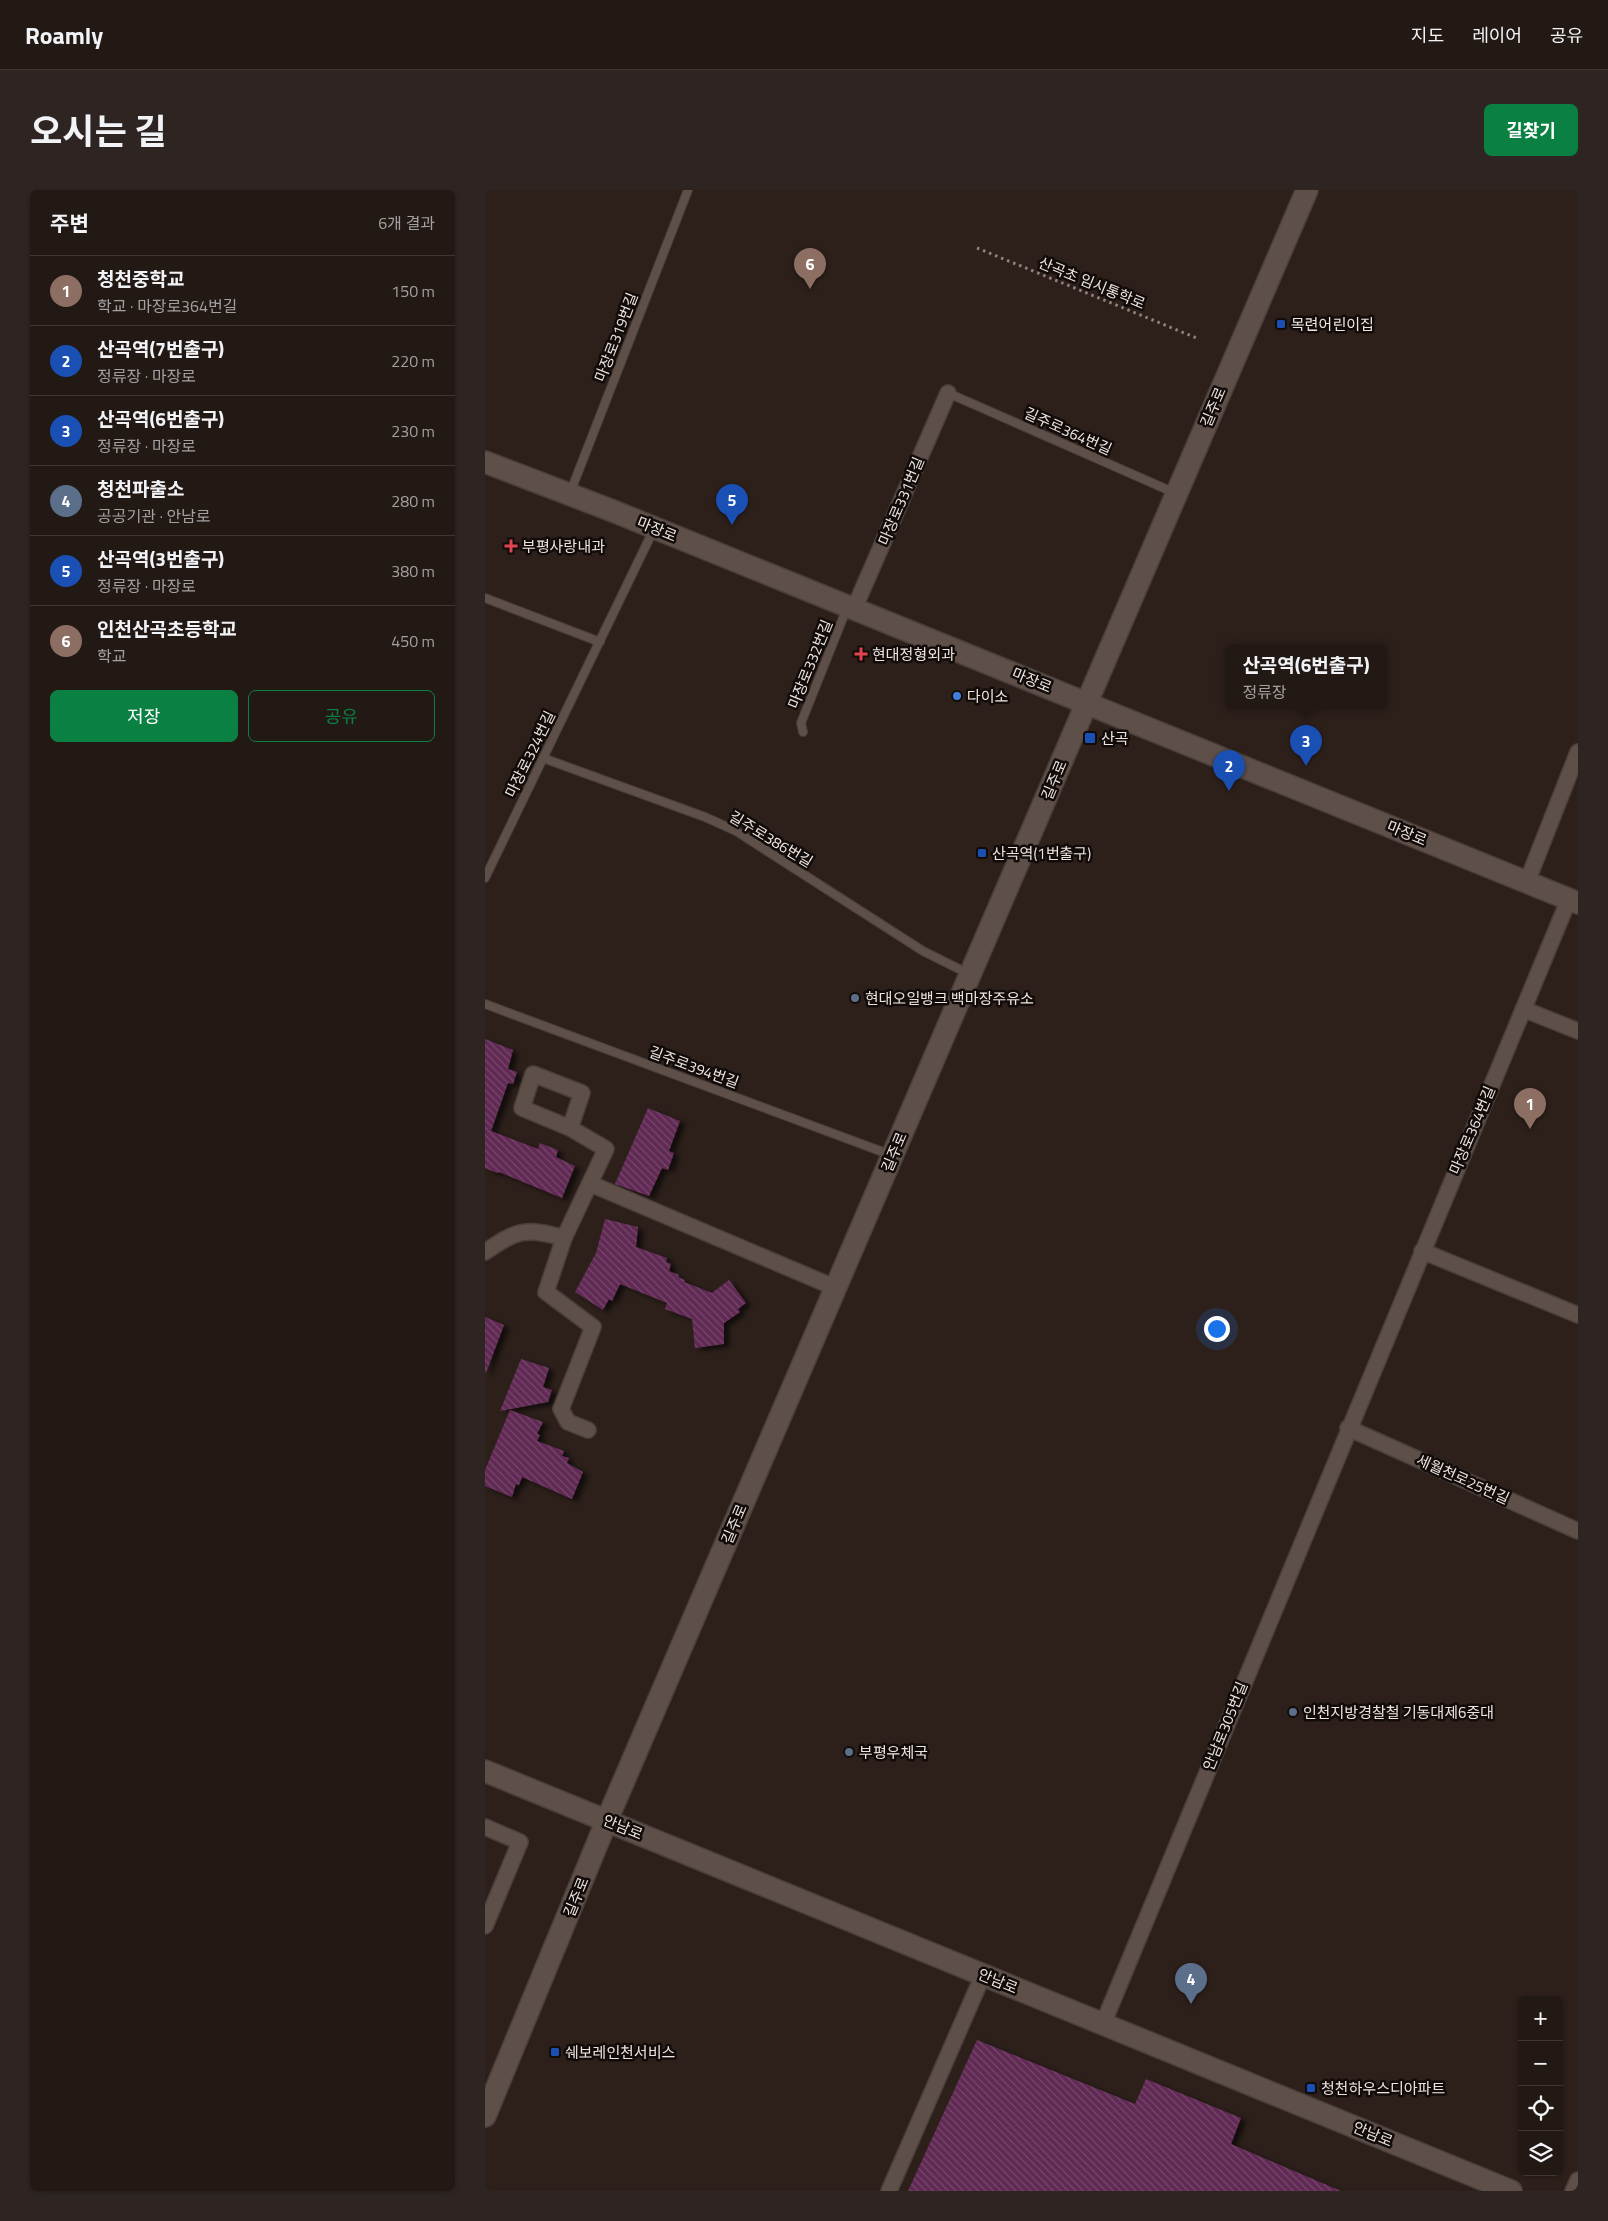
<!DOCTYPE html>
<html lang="ko">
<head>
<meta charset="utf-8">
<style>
	body { margin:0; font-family:"Titillium Web","Noto Sans KR",sans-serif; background:#2e2522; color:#f1f3f6 }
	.controls { position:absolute; right:15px; bottom:15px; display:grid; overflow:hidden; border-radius:8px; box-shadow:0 1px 4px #0004 }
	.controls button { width:45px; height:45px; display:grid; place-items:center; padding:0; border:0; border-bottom:1px solid #3f3734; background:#221814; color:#f1f3f6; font:25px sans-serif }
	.you { position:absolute; left:731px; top:1138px; width:18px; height:18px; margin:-12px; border:4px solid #fff; border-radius:50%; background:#1a73e8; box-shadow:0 0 0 8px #1a73e833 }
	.badge { display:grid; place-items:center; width:32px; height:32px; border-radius:50%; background:#0b8043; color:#fff; font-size:16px; font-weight:700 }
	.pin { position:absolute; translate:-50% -41px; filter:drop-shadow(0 1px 2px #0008) }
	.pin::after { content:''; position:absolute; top:26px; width:18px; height:15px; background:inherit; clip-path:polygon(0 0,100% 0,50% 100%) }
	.popup { position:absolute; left:740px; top:454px; width:162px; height:65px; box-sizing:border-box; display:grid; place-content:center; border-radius:8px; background:#221814; filter:drop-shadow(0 1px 4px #0005); font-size:16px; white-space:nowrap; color:#a2a0a0 }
	.popup b { font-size:19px; color:#f1f3f6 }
	.popup::after { content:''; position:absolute; left:50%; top:100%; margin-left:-10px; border:10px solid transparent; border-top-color:#221814 }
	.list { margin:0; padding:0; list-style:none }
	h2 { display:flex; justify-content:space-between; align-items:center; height:65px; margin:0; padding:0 20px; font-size:21px }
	h2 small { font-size:16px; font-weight:400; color:#a2a0a0 }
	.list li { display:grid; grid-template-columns:32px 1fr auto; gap:15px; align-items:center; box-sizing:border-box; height:70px; padding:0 20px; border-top:1px solid #3f3734 }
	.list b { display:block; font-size:19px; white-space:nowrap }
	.list p { margin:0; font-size:16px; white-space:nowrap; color:#a2a0a0 }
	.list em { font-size:16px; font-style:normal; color:#a2a0a0 }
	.actions { display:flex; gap:10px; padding:15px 20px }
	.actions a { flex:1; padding:11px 0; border:1px solid #0b8043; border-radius:8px; text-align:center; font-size:18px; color:#0b8043 }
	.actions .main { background:#0b8043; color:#fff }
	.icon { flex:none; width:28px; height:28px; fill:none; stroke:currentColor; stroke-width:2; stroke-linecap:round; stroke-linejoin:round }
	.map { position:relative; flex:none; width:1093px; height:2001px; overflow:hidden; border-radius:8px }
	header { display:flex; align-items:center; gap:30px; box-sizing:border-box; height:70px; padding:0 25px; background:#221814; border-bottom:1px solid #3f3734 }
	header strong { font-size:24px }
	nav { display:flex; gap:28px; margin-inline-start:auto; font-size:18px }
	.intro { display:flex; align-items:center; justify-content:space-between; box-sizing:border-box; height:120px; padding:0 30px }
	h1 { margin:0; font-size:35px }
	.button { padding:12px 22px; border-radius:8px; background:#0b8043; color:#fff; font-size:18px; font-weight:700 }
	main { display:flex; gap:30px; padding:0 30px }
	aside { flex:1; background:#221814; border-radius:8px; box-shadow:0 1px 4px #0004 }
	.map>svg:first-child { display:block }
	.building { fill:url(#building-back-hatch); filter:url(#shadow) }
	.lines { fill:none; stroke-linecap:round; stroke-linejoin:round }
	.lane-casing { stroke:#493e3a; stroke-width:10 }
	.street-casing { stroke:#493e3a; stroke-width:18 }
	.secondary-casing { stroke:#493e3a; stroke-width:24 }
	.path { stroke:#8e837f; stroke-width:3; stroke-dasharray:2.5 4; stroke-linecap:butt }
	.lane { stroke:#5e4f49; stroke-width:8 }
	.street { stroke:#5e4f49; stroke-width:15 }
	.secondary { stroke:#5e4f49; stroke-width:21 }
	.transit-dot { fill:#1a4fb4; stroke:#110b09; stroke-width:2 }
	.health-dot { fill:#e0444e; stroke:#110b09; stroke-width:2 }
	.shop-dot { fill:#3f7fe0; stroke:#110b09; stroke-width:2 }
	.service-dot { fill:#5c6f8a; stroke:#110b09; stroke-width:2 }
	.labels { text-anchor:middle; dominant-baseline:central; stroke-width:5; stroke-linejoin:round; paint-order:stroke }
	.street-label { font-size:15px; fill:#ede4e0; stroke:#110b09 }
	.poi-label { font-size:15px; fill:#ede4e0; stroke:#110b09; text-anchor:start }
</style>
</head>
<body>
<header>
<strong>Roamly</strong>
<nav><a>지도</a><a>레이어</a><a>공유</a></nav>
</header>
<div class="intro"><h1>오시는 길</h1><a class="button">길찾기</a></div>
<main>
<aside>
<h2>주변<small>6개 결과</small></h2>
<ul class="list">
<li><span class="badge" style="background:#8d6e63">1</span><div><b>청천중학교</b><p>학교 · 마장로364번길</p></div><em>150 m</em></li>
<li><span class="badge" style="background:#1a4fb4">2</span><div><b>산곡역(7번출구)</b><p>정류장 · 마장로</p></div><em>220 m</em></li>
<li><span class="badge" style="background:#1a4fb4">3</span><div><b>산곡역(6번출구)</b><p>정류장 · 마장로</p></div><em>230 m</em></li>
<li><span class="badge" style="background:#5c6f8a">4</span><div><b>청천파출소</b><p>공공기관 · 안남로</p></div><em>280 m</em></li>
<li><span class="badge" style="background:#1a4fb4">5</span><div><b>산곡역(3번출구)</b><p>정류장 · 마장로</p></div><em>380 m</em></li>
<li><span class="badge" style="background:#8d6e63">6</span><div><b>인천산곡초등학교</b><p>학교</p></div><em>450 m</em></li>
</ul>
<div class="actions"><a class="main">저장</a><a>공유</a></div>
</aside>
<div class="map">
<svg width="1093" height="2001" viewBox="0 0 1093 2001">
	<defs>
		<pattern id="building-back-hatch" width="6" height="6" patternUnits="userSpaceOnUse" patternTransform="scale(1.25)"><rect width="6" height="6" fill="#602954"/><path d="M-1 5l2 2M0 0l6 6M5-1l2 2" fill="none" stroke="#77486c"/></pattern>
		<filter id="shadow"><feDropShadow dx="5.5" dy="3" stdDeviation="2.5" flood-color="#0009"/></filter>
	</defs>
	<rect width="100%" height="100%" fill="#2d201b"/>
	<!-- building -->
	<path class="building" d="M 0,849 L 28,860 L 23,879 L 32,882 L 28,894 L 23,893 L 6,941 L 53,959 L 55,953 L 73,960 L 71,967 L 90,976 L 77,1008 L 14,982 L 12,983 L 0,978 Z
		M 163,918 L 195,931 L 184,961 L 189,963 L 183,980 L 177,978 L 164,1006 L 130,994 Z
		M 120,1029 L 153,1037 L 151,1057 L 182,1068 L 181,1072 L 186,1074 L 184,1081 L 194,1085 L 193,1087 L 200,1090 L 199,1092 L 227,1103 L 244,1090 L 261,1113 L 253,1119 L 255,1122 L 239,1133 L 239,1154 L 210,1158 L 207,1129 L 180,1119 L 182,1113 L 135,1094 L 127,1111 L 124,1109 L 118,1120 L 90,1102 L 111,1063 Z
		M 0,1127 L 19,1135 L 1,1183 L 0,1183 Z
		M 36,1169 L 64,1178 L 58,1197 L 67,1200 L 63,1212 L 15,1221 Z
		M 25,1220 L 58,1232 L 52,1244 L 55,1245 L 52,1251 L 79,1261 L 77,1266 L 84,1268 L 82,1273 L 98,1282 L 87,1309 L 37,1287 L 34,1295 L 31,1294 L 27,1307 L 0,1296 L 0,1280 Z
		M 492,1850 L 650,1914 L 661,1889 L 756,1928 L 746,1954 L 856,2001 L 423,2001 Z"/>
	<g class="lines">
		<defs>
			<path id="lane" d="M 463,203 L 690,303
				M 85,303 L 203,0
				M 0,408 L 115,452
				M 318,542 L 316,533 L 362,418
				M 58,568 L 220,627 L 251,641 L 438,761 L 484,784
				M 0,688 L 169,339
				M 0,814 L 406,965"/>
			<path id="street" d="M 369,419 L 463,203
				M 1042,692 L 1093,562
				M 1038,819 L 1093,841
				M 85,938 L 97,903 L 48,884 L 37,918 L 85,938 L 121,959 L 79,1048 L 61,1102 L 108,1137 L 76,1219 L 83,1232 L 103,1240
				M 106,994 L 351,1098
				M 937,1061 L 1093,1125
				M 0,1062 C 32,1040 40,1037 79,1048
				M 863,1238 L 1093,1341
				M 0,1637 L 35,1652 L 0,1736
				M 618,1834 L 1084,709
				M 404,2001 L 498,1785
				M 1088,2001 L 1093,1990"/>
			<path id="secondary" d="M 0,272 L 128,321 L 1093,713
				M 0,1581 L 1026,2001
				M 0,1926 L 122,1630 L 822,0"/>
		</defs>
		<!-- lane casing -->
		<use href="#lane" class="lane-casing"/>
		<!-- street casing -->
		<use href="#street" class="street-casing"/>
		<!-- secondary casing -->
		<use href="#secondary" class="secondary-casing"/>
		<!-- path -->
		<path class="path" d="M 492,58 L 714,149"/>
		<!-- lane -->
		<use href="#lane" class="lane"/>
		<!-- street -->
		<use href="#street" class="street"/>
		<!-- secondary -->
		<use href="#secondary" class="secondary"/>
	</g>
	<!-- markers -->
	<g class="transit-dot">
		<rect x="791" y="129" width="10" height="10" rx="2.5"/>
		<rect x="599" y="542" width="12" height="12" rx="2.5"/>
		<rect x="492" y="658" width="10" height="10" rx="2.5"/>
		<rect x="65" y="1857" width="10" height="10" rx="2.5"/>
		<rect x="821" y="1893" width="10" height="10" rx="2.5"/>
	</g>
	<g class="health-dot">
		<path d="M23.5 348.5h5v5h5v5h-5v5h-5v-5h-5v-5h5z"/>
		<path d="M373.5 456.5h5v5h5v5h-5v5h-5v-5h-5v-5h5z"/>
	</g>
	<circle class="shop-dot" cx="472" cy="506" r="5"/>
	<g class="service-dot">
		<circle cx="370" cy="808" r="5"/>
		<circle cx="808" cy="1522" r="5"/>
		<circle cx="364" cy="1562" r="5"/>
	</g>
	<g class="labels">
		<!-- street labels -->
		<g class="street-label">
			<text transform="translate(607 93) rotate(22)">산곡초 임시통학로</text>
			<text transform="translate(131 147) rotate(-69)">마장로319번길</text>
			<text transform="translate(728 217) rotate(-67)">길주로</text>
			<text transform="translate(583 241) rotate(24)">길주로364번길</text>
			<text transform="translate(416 311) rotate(-67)">마장로331번길</text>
			<text transform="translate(172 339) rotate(22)">마장로</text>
			<text transform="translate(325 474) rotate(-68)">마장로332번길</text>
			<text transform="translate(547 490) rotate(22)">마장로</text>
			<text transform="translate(45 564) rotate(-64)">마장로324번길</text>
			<text transform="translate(569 590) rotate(-67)">길주로</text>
			<text transform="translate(922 643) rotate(22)">마장로</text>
			<text transform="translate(286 649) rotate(31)">길주로386번길</text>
			<text transform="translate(209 877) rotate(20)">길주로394번길</text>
			<text transform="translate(987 940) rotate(-67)">마장로364번길</text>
			<text transform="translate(409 962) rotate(-67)">길주로</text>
			<text transform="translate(978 1289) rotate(24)">세월천로25번길</text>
			<text transform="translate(249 1334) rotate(-67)">길주로</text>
			<text transform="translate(740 1536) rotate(-68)">안남로305번길</text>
			<text transform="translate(138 1637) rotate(22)">안남로</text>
			<text transform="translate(91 1707) rotate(-68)">길주로</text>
			<text transform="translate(513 1791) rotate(22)">안남로</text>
			<text transform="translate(888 1944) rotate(22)">안남로</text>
		</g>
		<!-- poi labels -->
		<g class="poi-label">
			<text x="806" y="134">목련어린이집</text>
			<text x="37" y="356">부평사랑내과</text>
			<text x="387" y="464">현대정형외과</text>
			<text x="482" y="506">다이소</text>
			<text x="616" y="548">산곡</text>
			<text x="507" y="663">산곡역(1번출구)</text>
			<text x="380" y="808">현대오일뱅크 백마장주유소</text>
			<text x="818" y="1522">인천지방경찰철 기동대제6중대</text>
			<text x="374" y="1562">부평우체국</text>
			<text x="80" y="1862">쉐보레인천서비스</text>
			<text x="836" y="1898">청천하우스디아파트</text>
		</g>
	</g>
</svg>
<div class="controls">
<button>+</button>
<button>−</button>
<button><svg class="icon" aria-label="locate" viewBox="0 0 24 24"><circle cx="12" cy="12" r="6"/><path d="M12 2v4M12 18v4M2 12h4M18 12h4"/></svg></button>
<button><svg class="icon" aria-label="layers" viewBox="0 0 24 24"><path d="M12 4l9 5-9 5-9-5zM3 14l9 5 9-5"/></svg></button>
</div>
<div class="you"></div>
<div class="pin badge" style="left:1045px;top:939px;background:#8d6e63">1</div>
<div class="pin badge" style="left:744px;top:601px;background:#1a4fb4">2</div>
<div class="pin badge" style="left:821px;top:576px;background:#1a4fb4">3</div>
<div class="popup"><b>산곡역(6번출구)</b>정류장</div>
<div class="pin badge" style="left:706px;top:1814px;background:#5c6f8a">4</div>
<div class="pin badge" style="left:247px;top:335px;background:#1a4fb4">5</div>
<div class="pin badge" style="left:325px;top:99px;background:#8d6e63">6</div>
</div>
</main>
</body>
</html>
